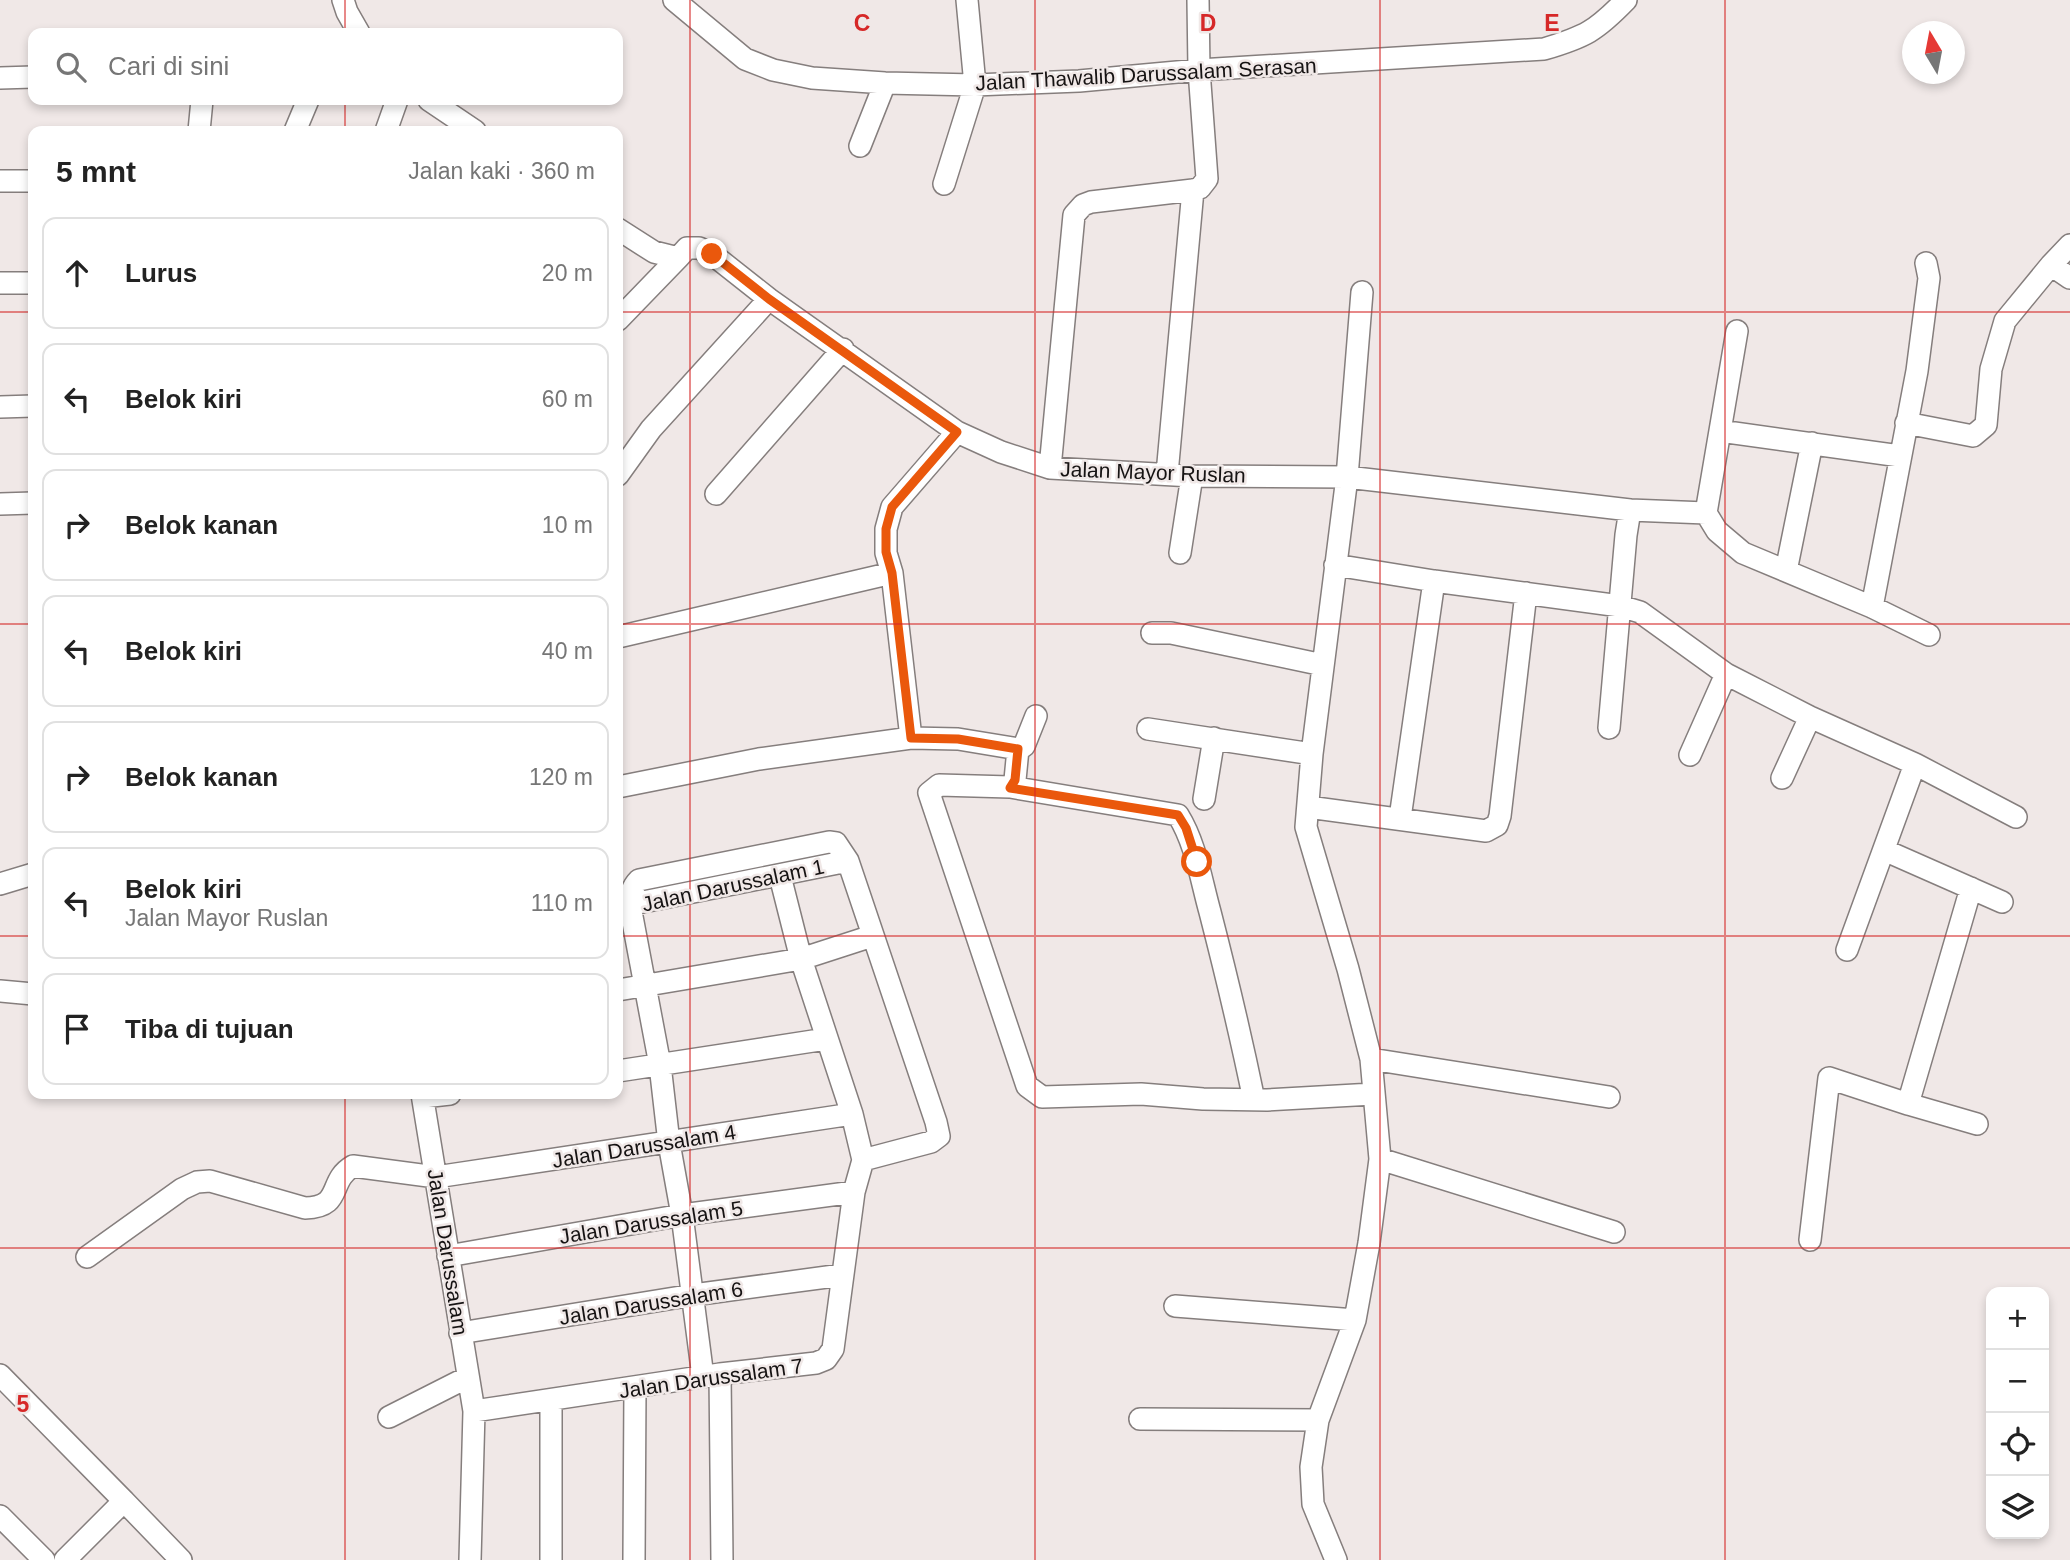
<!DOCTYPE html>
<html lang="id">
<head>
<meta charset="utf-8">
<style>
	body { margin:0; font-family:Arial,sans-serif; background:#f2f2f2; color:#222 }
	.controls { position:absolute; right:21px; bottom:21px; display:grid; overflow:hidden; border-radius:14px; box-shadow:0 4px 10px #0003 }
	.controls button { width:63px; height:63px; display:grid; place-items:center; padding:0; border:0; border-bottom:2px solid #e0e0e0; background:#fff; color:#222; font:35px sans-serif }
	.compass { position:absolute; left:1902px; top:21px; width:63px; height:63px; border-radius:50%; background:#fff; box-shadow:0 4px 10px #0003; rotate:350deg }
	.stop { position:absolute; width:21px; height:21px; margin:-16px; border:5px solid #ea580c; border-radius:50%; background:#fff }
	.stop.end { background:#ea580c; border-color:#fff; box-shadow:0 2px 7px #0008 }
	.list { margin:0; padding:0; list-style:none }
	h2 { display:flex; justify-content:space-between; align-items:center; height:91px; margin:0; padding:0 28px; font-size:30px }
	h2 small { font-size:23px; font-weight:400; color:#767676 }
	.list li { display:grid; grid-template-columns:46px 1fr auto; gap:21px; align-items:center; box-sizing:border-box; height:112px; margin:0 14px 14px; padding:0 14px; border:2px solid #e0e0e0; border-radius:14px }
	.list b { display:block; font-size:26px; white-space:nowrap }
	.list p { margin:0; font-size:23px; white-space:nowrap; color:#767676 }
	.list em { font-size:23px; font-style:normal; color:#767676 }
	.icon { flex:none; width:38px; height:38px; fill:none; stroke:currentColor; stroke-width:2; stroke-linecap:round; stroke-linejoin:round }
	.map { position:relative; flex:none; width:2070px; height:1560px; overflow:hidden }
	.search { position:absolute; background:#fff; box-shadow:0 4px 10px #0003; left:28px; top:28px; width:595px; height:77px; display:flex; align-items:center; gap:18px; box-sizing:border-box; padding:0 24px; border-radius:14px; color:#767676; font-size:26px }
	.panel { position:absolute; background:#fff; box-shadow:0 4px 10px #0003; left:28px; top:126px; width:595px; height:973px; border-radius:14px }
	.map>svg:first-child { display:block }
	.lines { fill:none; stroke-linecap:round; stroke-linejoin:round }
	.street-casing { stroke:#857e7d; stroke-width:24 }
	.street { stroke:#fff; stroke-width:21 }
	.route { stroke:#ea580c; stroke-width:9 }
	.grid { fill:none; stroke:#d62828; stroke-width:2; stroke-opacity:0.55 }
	.labels { text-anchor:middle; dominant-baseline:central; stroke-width:5; stroke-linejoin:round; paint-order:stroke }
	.street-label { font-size:21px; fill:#161313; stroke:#f0e8e7 }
	.grid-label { font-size:23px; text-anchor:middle; font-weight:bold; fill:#d62828; stroke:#f0e8e7; stroke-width:5; stroke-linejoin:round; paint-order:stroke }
</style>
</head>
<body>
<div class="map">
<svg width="2070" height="1560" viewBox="0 0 2070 1560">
	<rect width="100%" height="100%" fill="#f0e8e7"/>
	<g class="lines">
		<defs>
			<path id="street" d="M 343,0 L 347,12 L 359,33
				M 674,0 L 745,59 L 773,70 L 812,78 L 885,83 L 975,85 L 1079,81 L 1199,70 L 1544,49 C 1585,37 1596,31 1626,0
				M 0,78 L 33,77
				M 429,100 L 475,131
				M 199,131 L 202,100
				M 295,131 L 308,100
				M 386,131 L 397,100
				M 860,146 L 885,83
				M 0,181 L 33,181
				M 944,184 L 975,85 L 967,0
				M 618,229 L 654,252 L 678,258 L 687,248 L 699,248 L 712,254 L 769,299 L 957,432 L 1001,452 L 1050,468 L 1192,476 L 1347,477 L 1630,510 L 1626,535 L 1609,728
				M 2051,265 L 2070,278
				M 0,283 L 33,283
				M 618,320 L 678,258
				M 1737,331 L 1706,513 L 1717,531 L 1743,553 L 1872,607 L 1929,635
				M 0,407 L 33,406
				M 1906,423 L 1973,436 L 1986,425 L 1991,369 L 2005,321 L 2051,265 L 2070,245
				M 1720,431 L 1900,456
				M 1050,468 L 1074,215 L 1083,205 L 1091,202 L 1193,190 L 1200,188 L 1207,179 L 1199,70 L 1198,0
				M 1167,474 L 1193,190
				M 618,475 L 651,429 L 769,299
				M 716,494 L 843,349
				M 0,504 L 33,503
				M 1630,510 L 1706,513
				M 1180,553 L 1192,476
				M 1335,565 L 1434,581 L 1620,606 L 1640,612 L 1726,674 L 1810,717 L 1915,764 L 2016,817
				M 1786,571 L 1812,443
				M 1872,607 L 1917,371 L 1929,278 L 1926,263
				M 1152,633 L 1171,633 L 1323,665
				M 618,637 L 892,573
				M 1148,729 L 1312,754
				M 911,738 L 892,573 L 886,553 L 886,529 L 892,507 L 957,432
				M 1018,749 L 1015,780 L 1010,787 L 939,785 L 929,793 L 1027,1086 L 1042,1097 L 1141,1094 L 1203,1099 L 1267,1100 L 1373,1094
				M 1690,755 L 1726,674
				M 1782,778 L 1810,717
				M 618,787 L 759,759 L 911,738 L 958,739 L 1018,749 L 1024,746 L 1036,716
				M 1010,787 L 1178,815 C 1196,844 1201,880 1210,912 C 1226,974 1241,1037 1254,1100
				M 1204,799 L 1214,738
				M 1308,807 L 1486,831 L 1497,825 L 1500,816 L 1526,593
				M 1400,818 L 1434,581
				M 1884,850 L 2002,902
				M 0,884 L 33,874
				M 618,907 L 848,861
				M 1847,950 L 1915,764
				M 618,990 L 801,959 L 872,936
				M 0,991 L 33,994
				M 1371,1059 L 1609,1097
				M 618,1071 L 826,1039
				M 422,1094 L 474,1411 L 470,1560
				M 423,1097 L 450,1094
				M 1908,1104 L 1977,1124
				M 1380,1159 L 1614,1232
				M 1810,1240 L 1829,1078 L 1908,1104 L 1971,888
				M 448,1256 L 682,1215 L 854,1192
				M 87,1257 L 182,1189 L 197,1182 L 210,1181 L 305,1208 C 344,1207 327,1181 353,1166 L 436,1177 L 852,1114
				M 1175,1306 L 1355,1320
				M 460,1333 L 693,1295 L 842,1275
				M 720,1374 L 722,1560
				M 0,1375 L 124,1501
				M 703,1377 L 682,1215 L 669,1143 L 660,1065 L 630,906 C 631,895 631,888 639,880 L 829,842 L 836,843 L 848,861 L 936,1122 L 939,1136 L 931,1142 L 863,1160
				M 474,1411 L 720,1374 L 816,1363 L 826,1359 L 833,1349 L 854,1192 L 863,1160 L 852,1114 L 801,959 L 780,876
				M 389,1417 L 468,1377
				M 1140,1419 L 1318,1420
				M 0,1516 L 44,1560
				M 65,1560 L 124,1501 L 181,1560
				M 551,1560 L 551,1401
				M 634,1560 L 635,1388
				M 1336,1560 L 1313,1504 L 1311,1467 L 1318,1420 L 1355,1320 L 1369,1243 L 1380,1159 L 1371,1059 L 1348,969 L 1306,827 L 1312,754 L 1347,477 L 1362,292"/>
		</defs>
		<!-- street casing -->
		<use href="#street" class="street-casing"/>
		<!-- street -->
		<use href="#street" class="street"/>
	</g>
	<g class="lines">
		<!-- route -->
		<path class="route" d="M 712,254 L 769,299 L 957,432 L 892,507 L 886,529 L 886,552 L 892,573 L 911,738 L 958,739 L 1018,749 L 1015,780 L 1010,788 L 1178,815 L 1186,828 L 1197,862"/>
	</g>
	<!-- grid -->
	<path class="grid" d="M 345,0 L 345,33M 690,0 L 690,1560M 1035,0 L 1035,1560M 1380,0 L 1380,1560M 1725,0 L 1725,1560M 345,100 L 345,131M 0,312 L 33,312M 618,312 L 2070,312M 0,624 L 33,624M 618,624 L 2070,624M 0,936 L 33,936M 618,936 L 2070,936M 345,1094 L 345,1560M 0,1248 L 2070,1248"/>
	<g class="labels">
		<!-- street labels -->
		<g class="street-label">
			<text transform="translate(1146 74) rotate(-3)">Jalan Thawalib Darussalam Serasan</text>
			<text transform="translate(1153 472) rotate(2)">Jalan Mayor Ruslan</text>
			<text transform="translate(733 885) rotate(-12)">Jalan Darussalam 1</text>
			<text transform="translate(644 1146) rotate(-9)">Jalan Darussalam 4</text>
			<text transform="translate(651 1222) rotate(-9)">Jalan Darussalam 5</text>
			<text transform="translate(448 1252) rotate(81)">Jalan Darussalam</text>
			<text transform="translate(651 1303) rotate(-9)">Jalan Darussalam 6</text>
			<text transform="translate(711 1378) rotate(-8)">Jalan Darussalam 7</text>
		</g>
	</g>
	<g class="grid-label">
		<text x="862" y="31">C</text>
		<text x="1208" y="31">D</text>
		<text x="1552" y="31">E</text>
		<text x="23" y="1412">5</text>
	</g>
</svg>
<div class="controls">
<button>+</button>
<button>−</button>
<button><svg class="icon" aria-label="locate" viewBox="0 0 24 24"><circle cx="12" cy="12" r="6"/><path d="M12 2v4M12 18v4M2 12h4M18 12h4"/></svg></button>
<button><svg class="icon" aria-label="layers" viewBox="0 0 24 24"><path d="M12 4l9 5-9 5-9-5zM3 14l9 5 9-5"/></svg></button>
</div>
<svg class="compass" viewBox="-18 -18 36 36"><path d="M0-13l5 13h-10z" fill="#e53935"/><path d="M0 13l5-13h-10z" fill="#767676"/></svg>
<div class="stop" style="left:1197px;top:862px"></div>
<div class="stop end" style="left:712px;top:254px"></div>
<div class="search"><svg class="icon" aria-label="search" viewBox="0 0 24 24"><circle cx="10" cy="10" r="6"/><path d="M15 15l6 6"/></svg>Cari di sini</div>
<section class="panel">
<h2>5 mnt<small>Jalan kaki · 360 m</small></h2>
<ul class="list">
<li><svg class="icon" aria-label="ahead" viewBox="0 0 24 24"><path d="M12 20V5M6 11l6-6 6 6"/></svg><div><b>Lurus</b></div><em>20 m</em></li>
<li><svg class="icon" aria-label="left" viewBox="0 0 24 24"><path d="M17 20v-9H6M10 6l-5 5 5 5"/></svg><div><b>Belok kiri</b></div><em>60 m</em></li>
<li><svg class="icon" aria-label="right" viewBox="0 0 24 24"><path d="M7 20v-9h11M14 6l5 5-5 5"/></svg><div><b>Belok kanan</b></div><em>10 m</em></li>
<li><svg class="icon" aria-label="left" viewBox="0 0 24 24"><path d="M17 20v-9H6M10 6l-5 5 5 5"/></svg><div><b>Belok kiri</b></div><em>40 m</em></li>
<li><svg class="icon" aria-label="right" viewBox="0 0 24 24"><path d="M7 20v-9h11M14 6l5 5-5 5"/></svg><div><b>Belok kanan</b></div><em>120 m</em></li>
<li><svg class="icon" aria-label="left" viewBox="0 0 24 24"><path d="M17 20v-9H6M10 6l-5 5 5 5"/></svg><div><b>Belok kiri</b><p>Jalan Mayor Ruslan</p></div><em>110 m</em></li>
<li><svg class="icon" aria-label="arrive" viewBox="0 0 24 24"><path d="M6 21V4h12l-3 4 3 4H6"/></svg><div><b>Tiba di tujuan</b></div></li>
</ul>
</section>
</div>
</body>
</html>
